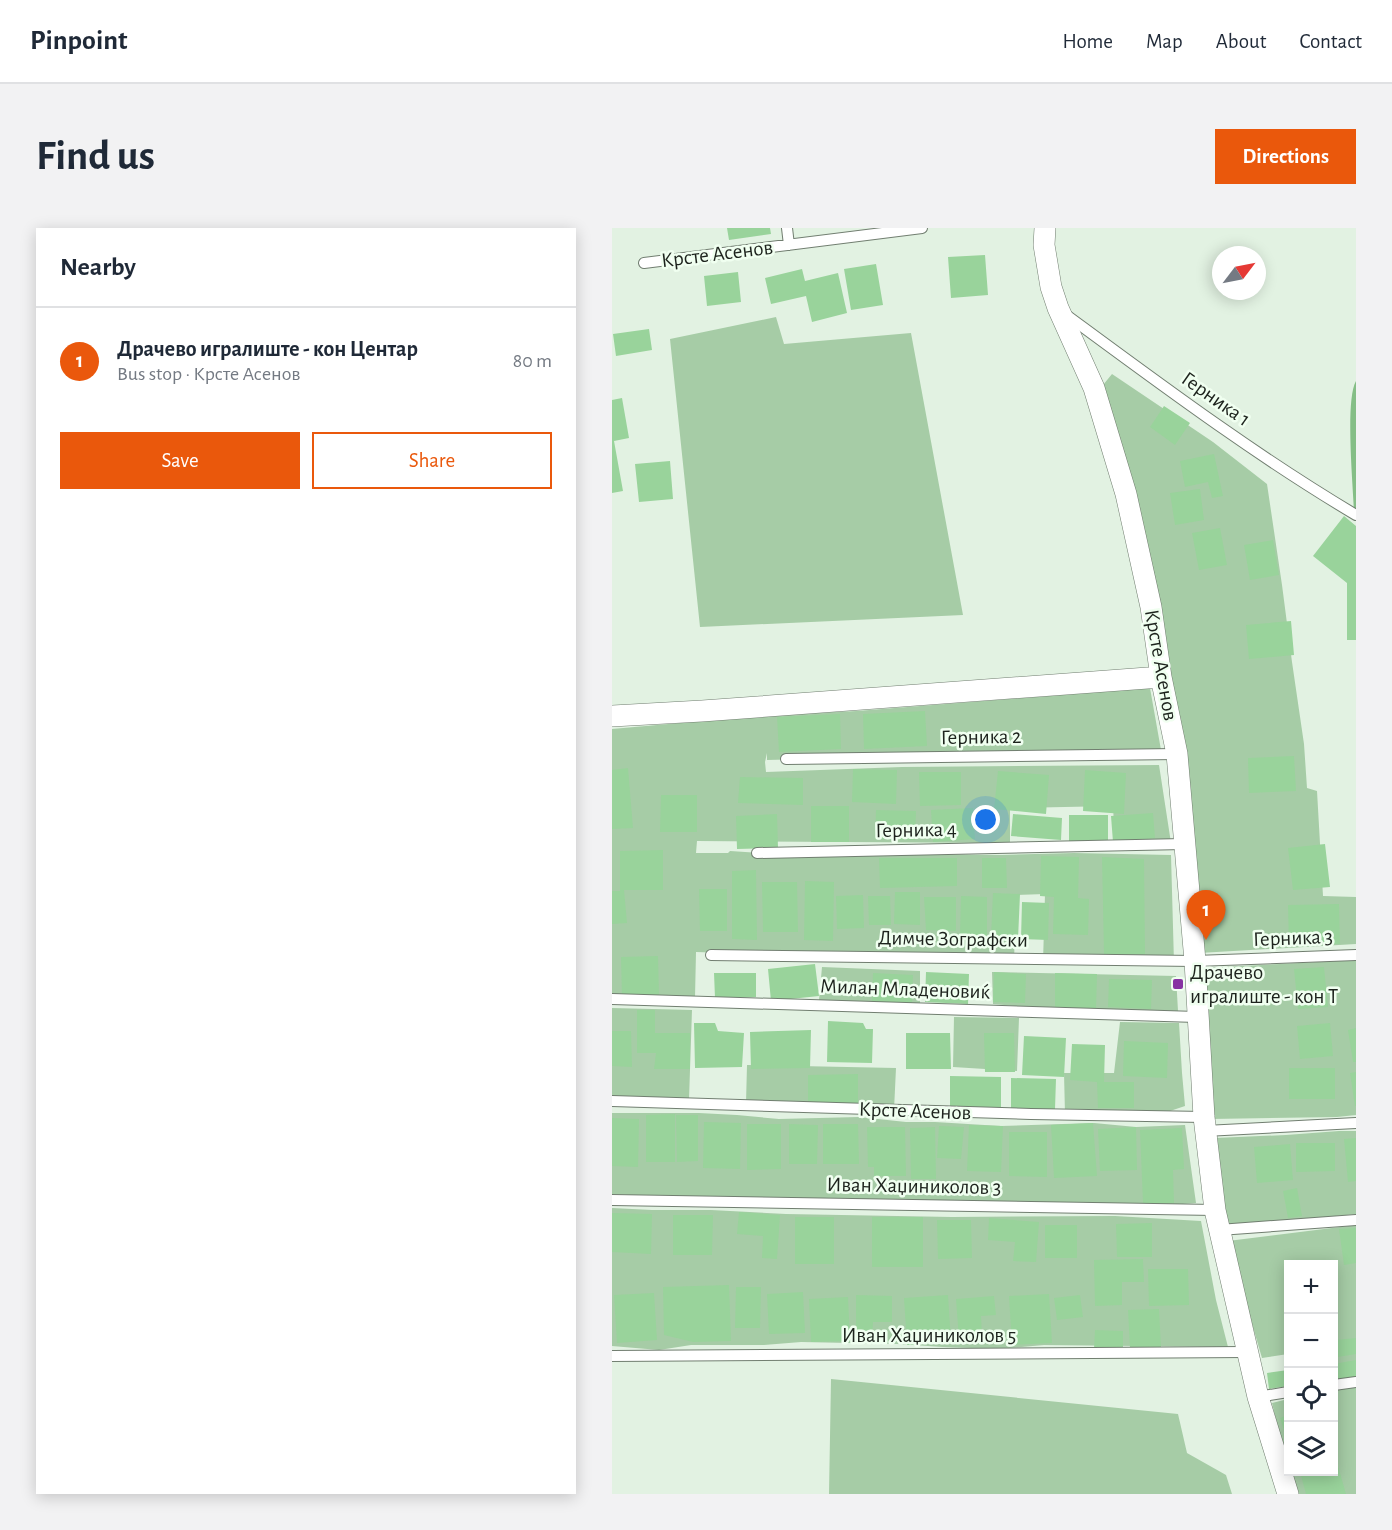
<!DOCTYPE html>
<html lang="en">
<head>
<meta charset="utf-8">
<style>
	body { margin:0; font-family:"Alegreya Sans",sans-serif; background:#f2f2f3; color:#1f2937 }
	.controls { position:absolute; right:18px; bottom:18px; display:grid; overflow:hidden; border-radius:0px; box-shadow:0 3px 15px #0003 }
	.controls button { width:54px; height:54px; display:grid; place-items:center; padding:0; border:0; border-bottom:2px solid #e0e1e3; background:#fff; color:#1f2937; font:30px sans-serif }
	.compass { position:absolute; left:600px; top:18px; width:54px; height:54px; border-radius:50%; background:#fff; box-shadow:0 3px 15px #0003; rotate:58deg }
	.you { position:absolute; left:374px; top:592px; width:21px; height:21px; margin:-15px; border:4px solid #fff; border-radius:50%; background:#1a73e8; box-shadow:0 0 0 9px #1a73e833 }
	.badge { display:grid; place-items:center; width:39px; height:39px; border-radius:50%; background:#ea580c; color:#fff; font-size:20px; font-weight:700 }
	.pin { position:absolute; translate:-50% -50px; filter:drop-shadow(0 2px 3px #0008) }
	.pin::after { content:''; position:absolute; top:32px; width:21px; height:18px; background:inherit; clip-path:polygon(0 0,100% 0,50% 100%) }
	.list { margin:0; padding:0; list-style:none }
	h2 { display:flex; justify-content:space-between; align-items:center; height:78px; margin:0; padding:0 24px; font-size:26px }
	h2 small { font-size:20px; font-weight:400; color:#747a83 }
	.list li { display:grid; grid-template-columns:39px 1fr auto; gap:18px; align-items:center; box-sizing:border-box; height:108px; padding:0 24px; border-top:2px solid #e0e1e3 }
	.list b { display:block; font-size:22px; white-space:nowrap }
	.list p { margin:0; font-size:20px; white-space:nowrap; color:#747a83 }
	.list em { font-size:20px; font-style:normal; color:#747a83 }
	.actions { display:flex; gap:12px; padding:18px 24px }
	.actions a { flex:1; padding:14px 0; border:2px solid #ea580c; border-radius:0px; text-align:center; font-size:21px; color:#ea580c }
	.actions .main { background:#ea580c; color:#fff }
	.icon { flex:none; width:33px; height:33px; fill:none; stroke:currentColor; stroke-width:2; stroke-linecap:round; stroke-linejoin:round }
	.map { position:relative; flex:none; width:744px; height:1266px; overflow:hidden; border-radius:0px }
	header { display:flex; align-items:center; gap:36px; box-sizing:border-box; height:84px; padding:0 30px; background:#fff; border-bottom:2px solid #e0e1e3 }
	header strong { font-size:28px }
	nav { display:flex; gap:33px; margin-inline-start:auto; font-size:21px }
	.intro { display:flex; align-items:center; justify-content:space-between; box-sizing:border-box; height:144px; padding:0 36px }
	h1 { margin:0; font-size:42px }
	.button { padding:15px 27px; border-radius:0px; background:#ea580c; color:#fff; font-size:21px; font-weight:700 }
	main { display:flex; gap:36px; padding:0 36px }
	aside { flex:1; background:#fff; border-radius:0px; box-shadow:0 3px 15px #0003 }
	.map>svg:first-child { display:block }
	.green { fill:#a6cca6 }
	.forest { fill:#85be86 }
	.building { fill:#99d39b }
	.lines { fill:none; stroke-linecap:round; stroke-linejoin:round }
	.lane-casing { stroke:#717e70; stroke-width:12 }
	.street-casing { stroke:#717e70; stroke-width:22 }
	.lane { stroke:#fff; stroke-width:10 }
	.street { stroke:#fff; stroke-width:21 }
	.poi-dot { fill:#8834a3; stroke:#f0fff0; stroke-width:2 }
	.labels { text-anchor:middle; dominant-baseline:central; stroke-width:5; stroke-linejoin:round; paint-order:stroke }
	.street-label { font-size:21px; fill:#1d231d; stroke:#f0fff0 }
	.poi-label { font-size:21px; fill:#1d231d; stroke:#f0fff0; text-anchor:start }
</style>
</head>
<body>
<header>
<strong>Pinpoint</strong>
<nav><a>Home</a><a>Map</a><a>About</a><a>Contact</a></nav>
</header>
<div class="intro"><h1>Find us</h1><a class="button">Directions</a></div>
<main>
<aside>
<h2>Nearby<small></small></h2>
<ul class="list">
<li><span class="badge">1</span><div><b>Драчево игралиште - кон Центар</b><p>Bus stop · Крсте Асенов</p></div><em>80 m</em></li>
</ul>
<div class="actions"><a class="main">Save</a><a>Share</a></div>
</aside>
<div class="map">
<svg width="744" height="1266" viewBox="0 0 744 1266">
	<rect width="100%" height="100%" fill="#e2f2e2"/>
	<!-- green -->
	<path class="green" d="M 164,89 L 172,116 L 299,105 L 351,387 L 88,399 L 58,111 Z
		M 500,146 L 601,214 L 655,256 L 670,357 L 680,434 L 692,516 L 695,560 L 705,563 L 711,668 L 744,669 L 744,716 L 587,725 L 584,674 L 491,157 Z
		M 538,460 L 549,522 L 155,532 L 155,525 L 153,534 L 154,544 L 290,539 L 547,537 L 559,615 L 503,616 L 501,578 L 398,580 L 398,615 L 85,613 L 84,625 L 116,625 L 118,623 L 148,625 L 390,627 L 462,625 L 559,627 L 562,735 L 431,734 L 433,666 L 404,667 L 402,734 L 84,724 L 83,769 L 0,767 L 0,501 L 159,487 L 245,483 Z
		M 744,732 L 744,887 L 725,889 L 598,891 L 591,740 Z
		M 210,739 L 308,743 L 308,776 L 207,772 Z
		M 380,744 L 564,748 L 566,783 L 428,780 L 381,776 Z
		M 0,780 L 80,782 L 77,872 L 0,873 Z
		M 342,789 L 407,790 L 405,843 L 341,839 Z
		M 508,794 L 567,795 L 570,845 L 573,878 L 555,884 L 453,886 L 452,845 L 502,845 Z
		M 135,837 L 284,840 L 282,882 L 134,875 Z
		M 0,885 L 87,885 L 125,887 L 167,891 L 247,889 L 294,894 L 323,894 L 389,898 L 482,895 L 524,899 L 573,897 L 584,975 L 530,979 L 37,968 L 0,966 Z
		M 727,903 L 744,903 L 744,986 L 614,999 L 603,910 L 674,907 Z
		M 0,980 L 40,982 L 99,982 L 174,986 L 340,989 L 503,988 L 589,993 L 604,1072 L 616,1119 L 432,1117 L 386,1121 L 331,1119 L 286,1116 L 189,1114 L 152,1117 L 79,1117 L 47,1122 L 0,1118 Z
		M 744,997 L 744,1146 L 722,1150 L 722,1036 L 676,1036 L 676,1126 L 650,1130 L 616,1013 Z
		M 219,1151 L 566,1186 L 575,1225 L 614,1247 L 620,1266 L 217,1266 Z
		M 744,1158 L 744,1266 L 684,1266 L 677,1244 L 722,1244 L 722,1162 Z
		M 676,1171 L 676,1242 L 660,1175 Z"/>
	<!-- forest -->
	<path class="forest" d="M 744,153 L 744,284 L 742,283 C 741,257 733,172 744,153 Z"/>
	<!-- building -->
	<path class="building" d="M 115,0 L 158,0 L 159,6 L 117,12 Z
		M 373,27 L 376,67 L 339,70 L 336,29 Z
		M 264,36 L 271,77 L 239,82 L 232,41 Z
		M 190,41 L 193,53 L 226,45 L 235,85 L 200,94 L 194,68 L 159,76 L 153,50 Z
		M 126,44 L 129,74 L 95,78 L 92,48 Z
		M 37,101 L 40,122 L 4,128 L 1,106 Z
		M 10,170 L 17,210 L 2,213 L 11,263 L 0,265 L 0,172 Z
		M 552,178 L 578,195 L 563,217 L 538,199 Z
		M 602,226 L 611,268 L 600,270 L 596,254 L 573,259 L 568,233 Z
		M 58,233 L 61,271 L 27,274 L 23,236 Z
		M 588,261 L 592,292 L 563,297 L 558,265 Z
		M 732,288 L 744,298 L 744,412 L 735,412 L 735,355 L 701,328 Z
		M 608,300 L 615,337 L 587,342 L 580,305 Z
		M 661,312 L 667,347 L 638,352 L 632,317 Z
		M 679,393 L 682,427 L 637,431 L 634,397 Z
		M 313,483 L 315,518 L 252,521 L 251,486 Z
		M 228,486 L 229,521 L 167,524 L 165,489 Z
		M 682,528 L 684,563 L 637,565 L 636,530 Z
		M 16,540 L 21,600 L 0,601 L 0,542 Z
		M 241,541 L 285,542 L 284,576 L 240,574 Z
		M 473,542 L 514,545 L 512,586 L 471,583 Z
		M 386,543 L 437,547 L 434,586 L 382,581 Z
		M 307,544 L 349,544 L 349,577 L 308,578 Z
		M 128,549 L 191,550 L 191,577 L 126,575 Z
		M 49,567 L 85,567 L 85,604 L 48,604 Z
		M 199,578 L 237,578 L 237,614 L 199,614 Z
		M 361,580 L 363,611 L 321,614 L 319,582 Z
		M 264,582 L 304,583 L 303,612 L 263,611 Z
		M 541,585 L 543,610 L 501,614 L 499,588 Z
		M 165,586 L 166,620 L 125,621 L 124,588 Z
		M 401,586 L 450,590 L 449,612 L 399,608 Z
		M 457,587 L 496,587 L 496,613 L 457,613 Z
		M 713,616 L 718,659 L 681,662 L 676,620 Z
		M 51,622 L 51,662 L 12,662 L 15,695 L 0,696 L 0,663 L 8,663 L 8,623 Z
		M 429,628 L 467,629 L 466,670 L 477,671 L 476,707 L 441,706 L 442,669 L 428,668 Z
		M 490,629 L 532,631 L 533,726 L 492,726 Z
		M 267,630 L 345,630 L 345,658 L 268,660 Z
		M 370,630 L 394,630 L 395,660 L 370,660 Z
		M 144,642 L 145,712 L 120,711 L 120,643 Z
		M 193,653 L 222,654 L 221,713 L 192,712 Z
		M 150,654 L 185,654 L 186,704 L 151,704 Z
		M 87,661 L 115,661 L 115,703 L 88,703 Z
		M 283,664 L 308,664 L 308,697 L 282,696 Z
		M 381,665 L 408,666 L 406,711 L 379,710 Z
		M 251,667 L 252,700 L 225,701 L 224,668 Z
		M 256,668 L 278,668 L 279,697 L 257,697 Z
		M 349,668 L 375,669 L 375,707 L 348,707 Z
		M 312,669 L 344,669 L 344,703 L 314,702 Z
		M 410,674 L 437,675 L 436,712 L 409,711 Z
		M 727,676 L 728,716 L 677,717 L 676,677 Z
		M 46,728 L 47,768 L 10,768 L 9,729 Z
		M 203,736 L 207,768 L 159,773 L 156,741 Z
		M 712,739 L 716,779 L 686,781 L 682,741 Z
		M 314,744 L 357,746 L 356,776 L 313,774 Z
		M 382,744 L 414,746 L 413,775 L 381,774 Z
		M 102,745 L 144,745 L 144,769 L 103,770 Z
		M 261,745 L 301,747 L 300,775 L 260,774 Z
		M 443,745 L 485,746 L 484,781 L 443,780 Z
		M 497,751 L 540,752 L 539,781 L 496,779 Z
		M 25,782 L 43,782 L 43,805 L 78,805 L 78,841 L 42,841 L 44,825 L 25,825 Z
		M 216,793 L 251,795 L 254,801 L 261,801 L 260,835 L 215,834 Z
		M 82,795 L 103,795 L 106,803 L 132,805 L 130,839 L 83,840 Z
		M 718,795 L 721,828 L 688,831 L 685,798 Z
		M 744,800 L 744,834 L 741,834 L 736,802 Z
		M 199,802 L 198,840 L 139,841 L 138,804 Z
		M 0,803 L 19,803 L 20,839 L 0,838 Z
		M 294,805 L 338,805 L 339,841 L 294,841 Z
		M 372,805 L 402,805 L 403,844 L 373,844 Z
		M 412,808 L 454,810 L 452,849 L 410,847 Z
		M 512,813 L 556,815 L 555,850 L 511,848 Z
		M 460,816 L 493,817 L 492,854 L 522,854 L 522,880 L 486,880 L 485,854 L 458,852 Z
		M 677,840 L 723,840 L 723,871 L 677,871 Z
		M 744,844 L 744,878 L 743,878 L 738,845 Z
		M 246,846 L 246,875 L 196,876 L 196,847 Z
		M 338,848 L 389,849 L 389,881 L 338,880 Z
		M 399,850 L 444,851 L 443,881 L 399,881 Z
		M 63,886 L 63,934 L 34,934 L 34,887 Z
		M 64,887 L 86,887 L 86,933 L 65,934 Z
		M 0,890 L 27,891 L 26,939 L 0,938 Z
		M 92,894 L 129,895 L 128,941 L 91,940 Z
		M 481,895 L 485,948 L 442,950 L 439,897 Z
		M 135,896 L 169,896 L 169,941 L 135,942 Z
		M 177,896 L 206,897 L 205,936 L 177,936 Z
		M 211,896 L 246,896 L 247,936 L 211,936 Z
		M 357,897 L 391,898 L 389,944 L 355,943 Z
		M 327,898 L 352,899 L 349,931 L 325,930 Z
		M 255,899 L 293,899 L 294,948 L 262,948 L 262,939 L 256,939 Z
		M 323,899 L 324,951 L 299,951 L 298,900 Z
		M 524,899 L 525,942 L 488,943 L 486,901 Z
		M 570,900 L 572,941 L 561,942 L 562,975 L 531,975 L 528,902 Z
		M 397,904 L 435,904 L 435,949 L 397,948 Z
		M 744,910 L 744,953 L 736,954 L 732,911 Z
		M 684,915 L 723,915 L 723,943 L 684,944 Z
		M 678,916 L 681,952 L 645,955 L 642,919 Z
		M 685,960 L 690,988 L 676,990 L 671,963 Z
		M 127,984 L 168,987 L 165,1031 L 150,1030 L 151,1008 L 125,1006 Z
		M 0,985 L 40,986 L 39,1026 L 0,1024 Z
		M 61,987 L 101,987 L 100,1027 L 61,1027 Z
		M 183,989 L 222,989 L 222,1036 L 183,1036 Z
		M 260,989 L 311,989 L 311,1039 L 260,1039 Z
		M 377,990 L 427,994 L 424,1034 L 401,1033 L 403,1014 L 376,1012 Z
		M 325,992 L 359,992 L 360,1030 L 326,1031 Z
		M 540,995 L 540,1029 L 505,1029 L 504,996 Z
		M 433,997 L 465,997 L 465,1030 L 433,1030 Z
		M 744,1000 L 744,1035 L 732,1037 L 727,1001 Z
		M 531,1031 L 532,1054 L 510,1054 L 510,1077 L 483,1078 L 482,1032 Z
		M 536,1041 L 576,1041 L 577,1077 L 537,1078 Z
		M 117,1057 L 119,1113 L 81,1114 L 52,1107 L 51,1059 Z
		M 124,1059 L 149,1059 L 148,1100 L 123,1100 Z
		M 191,1064 L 193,1105 L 157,1106 L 155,1066 Z
		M 42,1065 L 45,1112 L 5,1115 L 2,1067 Z
		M 437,1066 L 440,1115 L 400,1117 L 397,1068 Z
		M 244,1067 L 280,1068 L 280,1094 L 261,1094 L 260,1114 L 244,1114 Z
		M 336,1067 L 339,1114 L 295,1117 L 292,1070 Z
		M 468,1067 L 471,1089 L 445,1092 L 442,1070 Z
		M 382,1068 L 384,1087 L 369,1088 L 370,1109 L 347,1111 L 344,1071 Z
		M 236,1069 L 238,1113 L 199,1114 L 197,1071 Z
		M 547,1081 L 549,1119 L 518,1120 L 516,1082 Z
		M 483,1102 L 511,1103 L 511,1122 L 482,1121 Z
		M 744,1110 L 744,1126 L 726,1129 L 724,1112 Z
		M 744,1132 L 744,1149 L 722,1153 L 722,1136 Z
		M 676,1142 L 676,1158 L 657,1161 L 655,1145 Z
		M 676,1187 L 676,1215 L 668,1190 Z
		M 722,1224 L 734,1266 L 694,1266 L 688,1244 L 722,1244 Z"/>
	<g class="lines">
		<defs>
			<path id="lane" d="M 175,0 L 177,17
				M 32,35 L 310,0
				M 453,86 C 548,156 643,227 744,287
				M 174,531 L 565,526
				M 145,625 L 572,616
				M 99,727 L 583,733 L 744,727
				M 0,771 L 585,789
				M 0,873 L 419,886 L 592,889
				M 593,903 L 744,895
				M 0,972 L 603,982
				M 607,1002 L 744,992
				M 0,1128 L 634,1124
				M 722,1157 L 744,1154
				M 646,1169 L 676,1164"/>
			<path id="street" d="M 433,0 L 432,17 L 439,59 L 446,80 L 482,160 L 514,266 L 539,379 L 549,449 L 565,526 L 583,733 L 592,889 L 603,982 L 646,1169 L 676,1266
				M 0,488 L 90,483 L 549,449"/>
		</defs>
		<!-- lane casing -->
		<use href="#lane" class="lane-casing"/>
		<!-- street casing -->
		<use href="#street" class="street-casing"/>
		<!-- lane -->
		<use href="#lane" class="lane"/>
		<!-- street -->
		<use href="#street" class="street"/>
	</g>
	<!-- markers -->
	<rect class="poi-dot" x="560" y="750" width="12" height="12" rx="3"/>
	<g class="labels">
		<!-- street labels -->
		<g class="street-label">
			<text transform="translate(105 26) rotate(-7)">Крсте Асенов</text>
			<text transform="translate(604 171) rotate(35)">Герника 1</text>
			<text transform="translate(549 437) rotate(80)">Крсте Асенов</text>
			<text transform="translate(369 509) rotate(-1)">Герника 2</text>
			<text transform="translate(304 602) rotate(-1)">Герника 4</text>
			<text transform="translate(681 710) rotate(-2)">Герника 3</text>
			<text transform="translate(341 711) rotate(1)">Димче Зографски</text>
			<text transform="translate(293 761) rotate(2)">Милан Младеновиќ</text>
			<text transform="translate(303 883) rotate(2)">Крсте Асенов</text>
			<text transform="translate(302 958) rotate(1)">Иван Хаџиниколов 3</text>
			<text x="317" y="1107">Иван Хаџиниколов 5</text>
		</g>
		<!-- poi labels -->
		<g class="poi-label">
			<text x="578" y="744">Драчево<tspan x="578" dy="24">игралиште - кон T</tspan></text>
		</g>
	</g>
</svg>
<div class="controls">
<button>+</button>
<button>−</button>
<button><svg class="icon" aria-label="locate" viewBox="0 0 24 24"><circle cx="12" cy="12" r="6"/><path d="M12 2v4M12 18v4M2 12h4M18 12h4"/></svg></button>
<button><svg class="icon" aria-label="layers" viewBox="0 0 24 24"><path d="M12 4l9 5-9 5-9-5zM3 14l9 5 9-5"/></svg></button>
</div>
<svg class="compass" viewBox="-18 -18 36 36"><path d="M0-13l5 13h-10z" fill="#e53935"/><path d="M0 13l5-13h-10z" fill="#747a83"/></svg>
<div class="you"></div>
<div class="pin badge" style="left:594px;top:712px">1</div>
</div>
</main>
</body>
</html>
